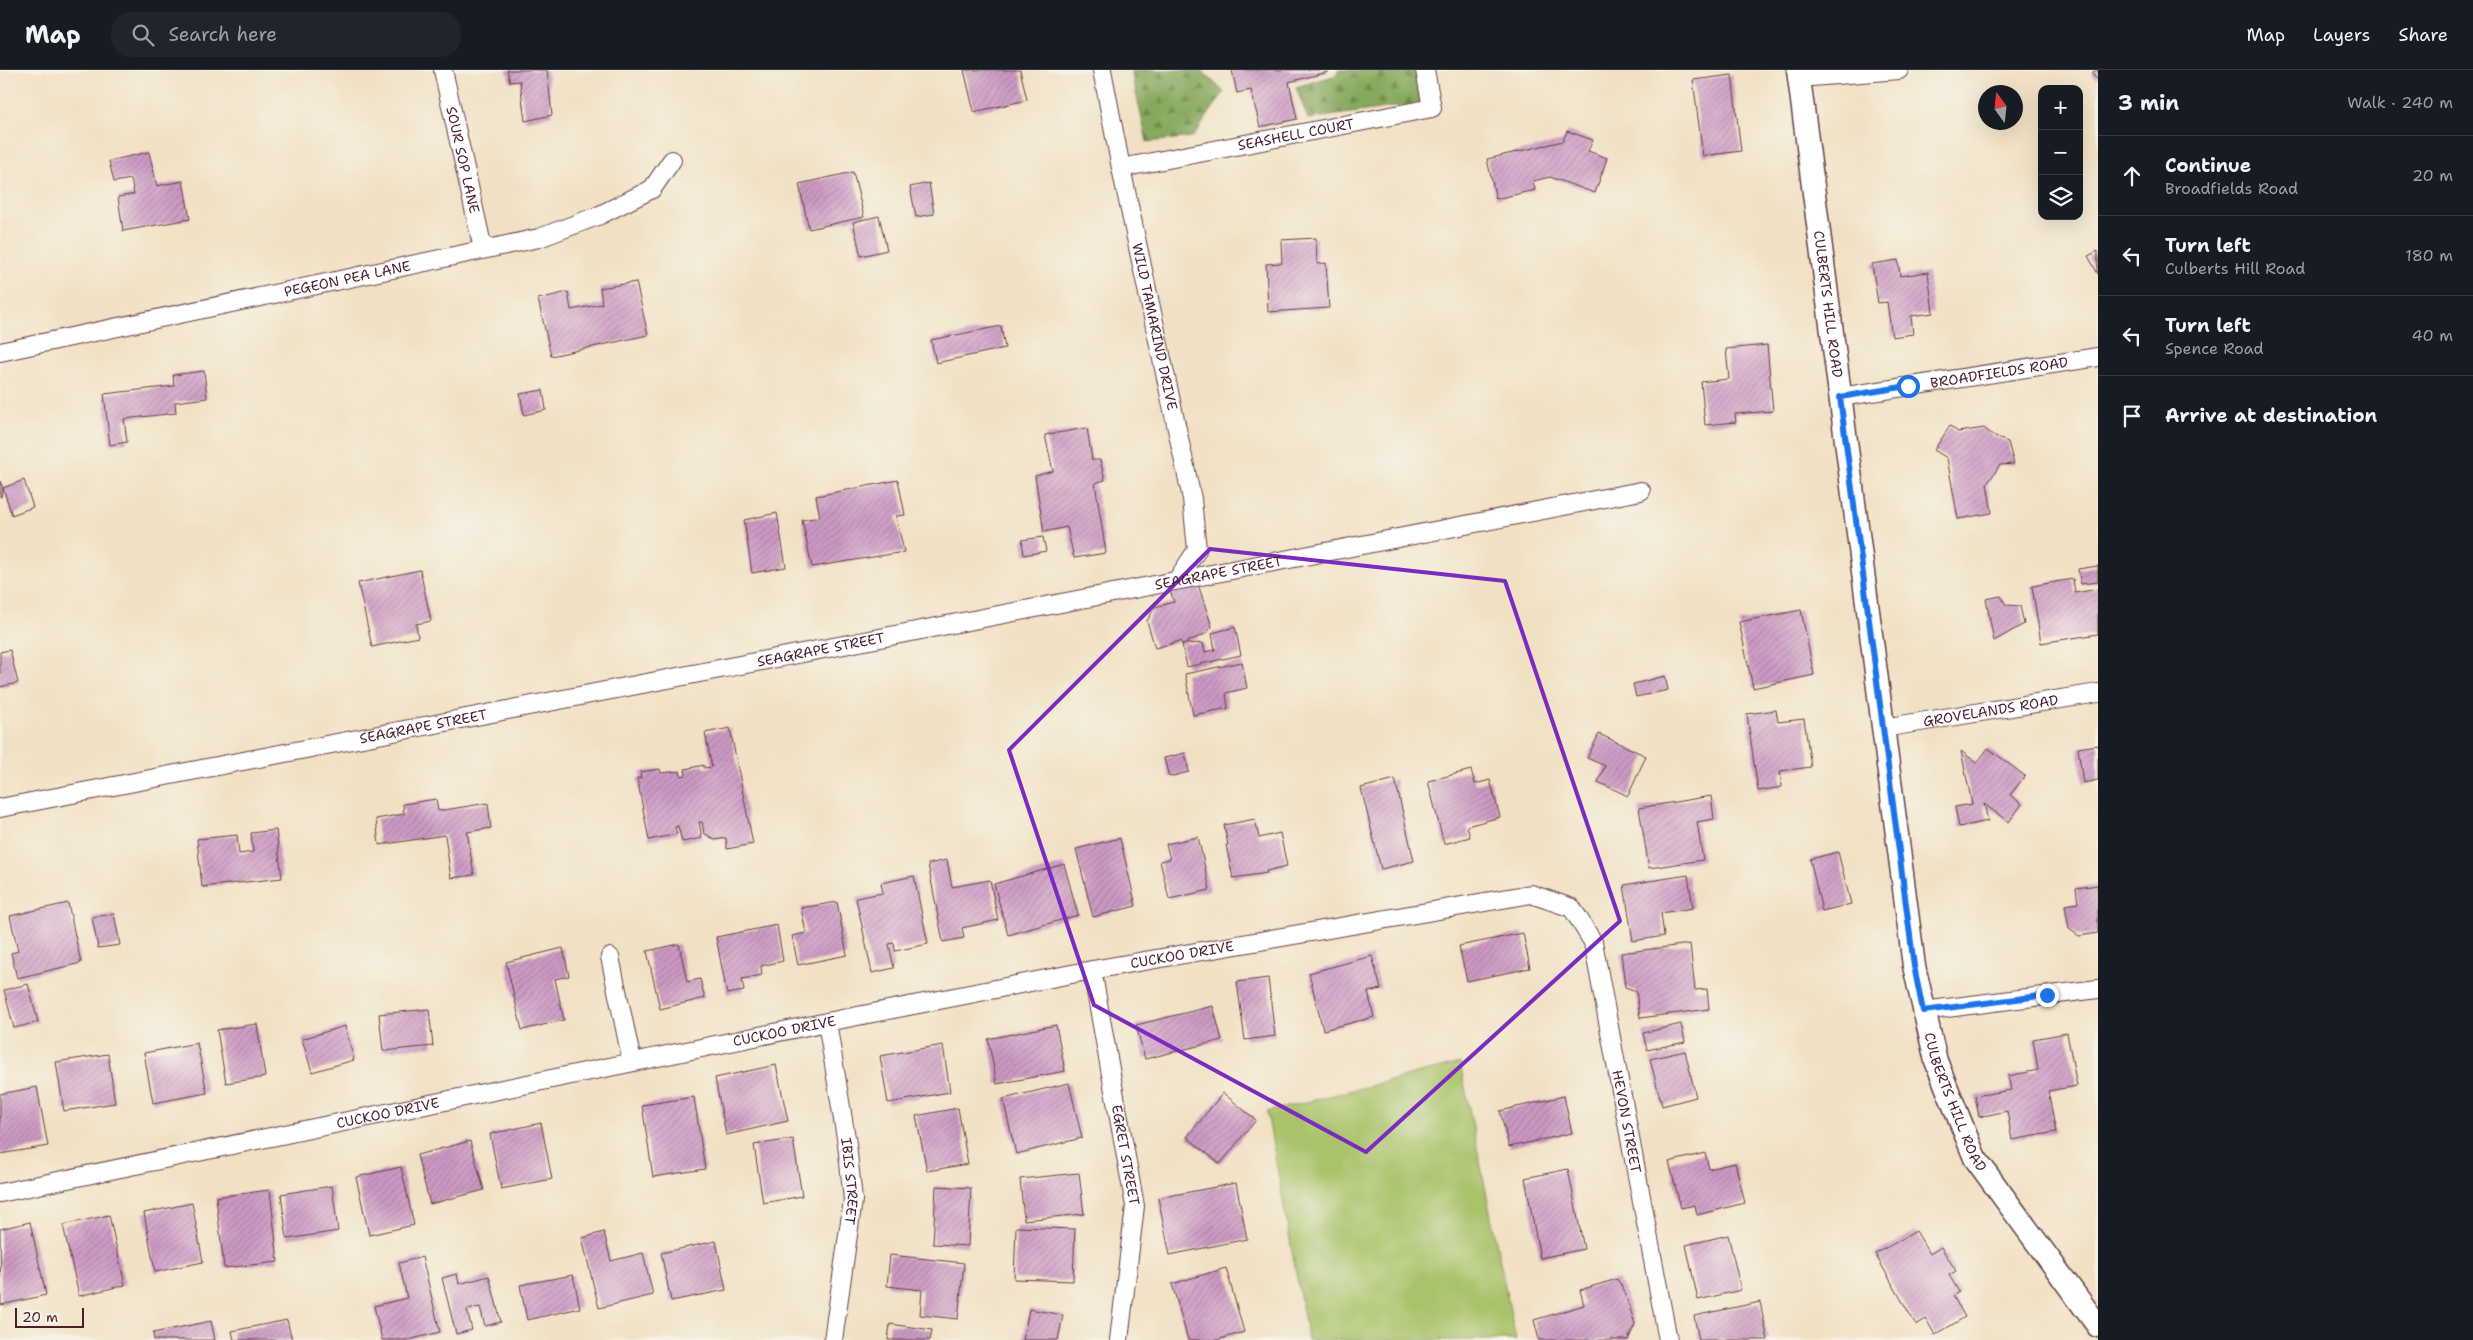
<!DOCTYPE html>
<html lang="en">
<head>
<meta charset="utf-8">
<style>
	body { margin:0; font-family:"Shantell Sans",sans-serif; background:#20242c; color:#f1f3f6 }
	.controls { position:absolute; right:15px; top:15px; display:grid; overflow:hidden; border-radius:10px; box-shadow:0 5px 20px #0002 }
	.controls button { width:45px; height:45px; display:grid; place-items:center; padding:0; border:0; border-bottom:1px solid #363941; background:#171b24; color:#f1f3f6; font:25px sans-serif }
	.compass { position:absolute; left:1978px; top:15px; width:45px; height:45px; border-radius:50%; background:#171b24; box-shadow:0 5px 20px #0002; rotate:345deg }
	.scale { position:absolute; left:15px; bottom:12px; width:69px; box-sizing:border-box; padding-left:5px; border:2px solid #4a1f2b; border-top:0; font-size:14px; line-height:18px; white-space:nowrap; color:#4a1f2b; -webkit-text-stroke:4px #f7f3e8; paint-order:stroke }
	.stop { position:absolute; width:15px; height:15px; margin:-11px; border:4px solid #1a73e8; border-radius:50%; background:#fff }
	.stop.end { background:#1a73e8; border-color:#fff; box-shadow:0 1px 5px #0008 }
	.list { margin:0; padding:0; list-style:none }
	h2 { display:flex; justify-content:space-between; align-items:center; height:65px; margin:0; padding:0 20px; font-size:21px }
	h2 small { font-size:16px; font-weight:400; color:#9ea1a6 }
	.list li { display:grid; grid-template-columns:32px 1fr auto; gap:15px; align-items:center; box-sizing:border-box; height:80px; padding:0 20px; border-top:1px solid #363941 }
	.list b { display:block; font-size:19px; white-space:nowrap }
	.list p { margin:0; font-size:16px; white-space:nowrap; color:#9ea1a6 }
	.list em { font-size:16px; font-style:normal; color:#9ea1a6 }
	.icon { flex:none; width:28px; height:28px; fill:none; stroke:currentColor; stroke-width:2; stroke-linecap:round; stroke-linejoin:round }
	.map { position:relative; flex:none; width:2098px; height:1270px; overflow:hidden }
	header { display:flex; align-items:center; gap:30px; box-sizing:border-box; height:70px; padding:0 25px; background:#171b24; border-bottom:1px solid #363941 }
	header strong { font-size:24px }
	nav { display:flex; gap:28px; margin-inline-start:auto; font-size:18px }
	.search { width:350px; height:45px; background:#20242c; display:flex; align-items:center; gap:12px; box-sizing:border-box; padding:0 18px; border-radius:20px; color:#9ea1a6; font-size:19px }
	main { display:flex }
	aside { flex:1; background:#171b24 }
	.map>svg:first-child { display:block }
	.forest { fill:url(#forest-firs); stroke:#686444 }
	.green { fill:#a8c369; stroke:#79714a }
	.building { fill:url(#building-hatch) }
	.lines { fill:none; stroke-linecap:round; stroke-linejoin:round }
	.minor-casing { stroke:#633c42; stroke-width:20 }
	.tertiary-casing { stroke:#633c42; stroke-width:25 }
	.minor { stroke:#fff; stroke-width:18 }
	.tertiary { stroke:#fff; stroke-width:22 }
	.route { stroke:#1a73e8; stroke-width:6 }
	.marked { fill:none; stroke:#7b2cbf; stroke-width:4; stroke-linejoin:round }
	.labels { text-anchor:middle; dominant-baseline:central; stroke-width:4; stroke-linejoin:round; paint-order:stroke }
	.street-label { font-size:14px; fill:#4a1f2b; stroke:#f7f3e8 }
</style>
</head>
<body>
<header>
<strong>Map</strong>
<div class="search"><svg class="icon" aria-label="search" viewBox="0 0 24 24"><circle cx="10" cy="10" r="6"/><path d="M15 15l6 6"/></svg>Search here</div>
<nav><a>Map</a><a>Layers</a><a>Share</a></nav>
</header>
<main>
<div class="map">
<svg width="2098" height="1270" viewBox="0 0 2098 1270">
	<defs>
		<pattern id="forest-firs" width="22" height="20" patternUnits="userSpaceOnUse" patternTransform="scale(1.25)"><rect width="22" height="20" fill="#86a95d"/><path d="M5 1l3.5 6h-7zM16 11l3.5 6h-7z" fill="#70894d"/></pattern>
		<pattern id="building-hatch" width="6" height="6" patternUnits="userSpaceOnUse" patternTransform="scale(1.25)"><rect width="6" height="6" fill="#cd9ac4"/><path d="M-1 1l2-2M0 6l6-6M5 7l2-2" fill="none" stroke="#a87d9f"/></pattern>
	</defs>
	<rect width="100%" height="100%" fill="#f7f3e8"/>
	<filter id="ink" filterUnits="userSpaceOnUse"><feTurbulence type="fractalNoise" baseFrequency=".02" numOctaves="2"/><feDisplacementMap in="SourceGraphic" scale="10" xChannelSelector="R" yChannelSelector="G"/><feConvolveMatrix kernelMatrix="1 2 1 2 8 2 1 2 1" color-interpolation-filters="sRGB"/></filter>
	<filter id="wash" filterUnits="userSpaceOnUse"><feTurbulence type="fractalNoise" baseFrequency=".0096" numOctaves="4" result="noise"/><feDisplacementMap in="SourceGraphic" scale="20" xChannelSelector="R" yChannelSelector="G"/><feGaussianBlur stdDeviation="1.12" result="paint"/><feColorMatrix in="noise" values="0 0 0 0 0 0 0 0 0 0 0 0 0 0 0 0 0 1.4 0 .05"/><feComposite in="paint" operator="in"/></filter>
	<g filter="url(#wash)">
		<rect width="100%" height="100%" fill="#f1e1c4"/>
		<!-- forest -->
		<path class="forest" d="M 1131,0 L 1201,0 L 1224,22 L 1193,67 L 1147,72 Z
			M 1338,0 L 1414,0 L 1421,33 L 1308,49 L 1296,17 L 1336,5 Z"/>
		<!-- green -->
		<path class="green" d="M 1460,993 L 1516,1270 L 1308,1270 L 1267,1042 Z"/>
		<g id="blocks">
			<!-- building -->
			<path class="building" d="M 507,0 L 547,0 L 552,45 L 525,51 L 520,11 L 510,12 Z
				M 964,0 L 1020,0 L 1027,30 L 974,42 Z
				M 1232,0 L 1327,0 L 1328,2 L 1289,12 L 1297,49 L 1260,57 L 1251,20 L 1237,23 Z
				M 2096,0 L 2098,0 L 2098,10 L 2092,4 Z
				M 1732,5 L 1741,81 L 1703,86 L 1693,10 Z
				M 1567,61 L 1593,70 L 1588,81 L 1607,88 L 1595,123 L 1550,107 L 1533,111 L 1535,120 L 1496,129 L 1487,89 L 1563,71 Z
				M 149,82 L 157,116 L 183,111 L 190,149 L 123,161 L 118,127 L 134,124 L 131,109 L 114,112 L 109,91 Z
				M 853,102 L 864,147 L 809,159 L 799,114 Z
				M 929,113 L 934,144 L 916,147 L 910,117 Z
				M 879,146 L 887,180 L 861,186 L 853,152 Z
				M 1316,168 L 1317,194 L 1326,193 L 1329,238 L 1268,242 L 1266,194 L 1282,193 L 1281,170 Z
				M 2098,181 L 2098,204 L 2088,186 Z
				M 1898,190 L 1900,206 L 1928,202 L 1933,243 L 1911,246 L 1913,264 L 1892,267 L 1887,232 L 1878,233 L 1872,194 Z
				M 636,212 L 648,265 L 551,286 L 538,229 L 568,222 L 571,240 L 602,234 L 600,218 Z
				M 1001,256 L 1005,278 L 936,293 L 931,270 Z
				M 1767,275 L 1773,341 L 1735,344 L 1736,352 L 1705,355 L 1701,312 L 1729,309 L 1726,279 Z
				M 204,301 L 207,328 L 175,332 L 176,343 L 124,349 L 127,372 L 110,375 L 104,324 L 174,316 L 173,305 Z
				M 543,320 L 546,340 L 524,345 L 520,324 Z
				M 1950,356 L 1958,362 L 1984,358 L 1995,367 L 2008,372 L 2014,394 L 2000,395 L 1987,414 L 1992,443 L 1958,449 L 1947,388 L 1934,380 Z
				M 1087,358 L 1092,390 L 1100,390 L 1105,410 L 1095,413 L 1106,483 L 1074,488 L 1067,457 L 1044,462 L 1035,406 L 1053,401 L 1045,365 Z
				M 24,410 L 33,437 L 12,445 L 3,418 Z
				M 898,410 L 905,445 L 896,446 L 904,482 L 812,497 L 802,450 L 820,447 L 816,426 Z
				M 0,411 L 3,418 L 1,427 L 0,427 Z
				M 777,443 L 786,497 L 752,503 L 744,450 Z
				M 1043,467 L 1046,481 L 1024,485 L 1022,470 Z
				M 2098,496 L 2098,512 L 2081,514 L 2078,499 Z
				M 420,500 L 431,551 L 416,554 L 418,567 L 372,577 L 358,513 Z
				M 2073,509 L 2075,523 L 2098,519 L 2098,564 L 2041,573 L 2032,516 Z
				M 1197,511 L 1212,557 L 1205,564 L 1182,574 L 1180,571 L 1155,578 L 1147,551 L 1155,537 L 1174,532 L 1170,520 Z
				M 2001,526 L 2006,535 L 2020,536 L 2024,554 L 1994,571 L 1986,529 Z
				M 1801,540 L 1814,605 L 1753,618 L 1739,552 Z
				M 1235,557 L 1241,585 L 1187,597 L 1182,574 L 1203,573 L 1205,582 L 1215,580 L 1212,563 Z
				M 10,580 L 18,613 L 0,617 L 0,582 Z
				M 1242,592 L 1247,618 L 1226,623 L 1228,638 L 1193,645 L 1185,604 Z
				M 1665,606 L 1668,620 L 1636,627 L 1633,614 Z
				M 1776,640 L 1778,652 L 1804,649 L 1811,697 L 1780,701 L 1782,717 L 1758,721 L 1747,644 Z
				M 730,658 L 753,774 L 727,779 L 726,768 L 715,770 L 704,763 L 702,752 L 699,752 L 702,768 L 682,772 L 678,756 L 675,757 L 677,764 L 649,770 L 637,708 L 641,708 L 640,702 L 660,699 L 661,703 L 680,701 L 681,706 L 686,705 L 685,699 L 704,695 L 704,698 L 712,697 L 705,663 Z
				M 1599,664 L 1646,686 L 1628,726 L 1598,712 L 1605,696 L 1587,688 Z
				M 2098,675 L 2098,710 L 2083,713 L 2078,678 Z
				M 1988,678 L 2025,706 L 2010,725 L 2022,734 L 2009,752 L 1984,734 L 1988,751 L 1959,757 L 1955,737 L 1972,734 L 1961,681 L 1977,693 Z
				M 1185,683 L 1189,702 L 1169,707 L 1164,688 Z
				M 1471,700 L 1475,714 L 1490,710 L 1500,747 L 1467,756 L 1470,767 L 1444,774 L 1428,711 Z
				M 1395,709 L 1414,791 L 1381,799 L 1361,718 Z
				M 1711,726 L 1714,749 L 1697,752 L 1703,790 L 1649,798 L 1639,738 Z
				M 436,729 L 438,741 L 488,733 L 491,758 L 467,762 L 474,805 L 451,808 L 445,765 L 379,775 L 376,749 L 404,744 L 403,734 Z
				M 1255,749 L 1259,768 L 1280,763 L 1287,796 L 1266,801 L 1267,803 L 1233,808 L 1226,775 L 1228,775 L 1224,755 Z
				M 276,760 L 282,808 L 202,817 L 197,769 L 237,765 L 239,784 L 253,782 L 251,763 Z
				M 1198,767 L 1210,820 L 1169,829 L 1160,791 L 1170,789 L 1166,774 Z
				M 1120,768 L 1136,836 L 1093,847 L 1076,779 Z
				M 1838,782 L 1851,834 L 1822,841 L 1810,789 Z
				M 947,790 L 952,817 L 990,810 L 998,850 L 962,858 L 964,868 L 943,872 L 928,794 Z
				M 1064,794 L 1078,845 L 1008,865 L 994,814 Z
				M 1688,805 L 1693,838 L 1661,843 L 1664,866 L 1633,871 L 1624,815 Z
				M 914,806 L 928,874 L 895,881 L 894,873 L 889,874 L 894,898 L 872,903 L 856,828 L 883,823 L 881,813 Z
				M 2098,815 L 2098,863 L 2079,866 L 2069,859 L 2065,835 L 2078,833 L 2076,818 Z
				M 837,832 L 847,885 L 798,895 L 792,866 L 806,863 L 801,838 Z
				M 68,833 L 81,893 L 17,908 L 11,883 L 18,881 L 10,846 Z
				M 114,844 L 120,875 L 98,878 L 92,847 Z
				M 777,855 L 783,891 L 761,896 L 762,905 L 742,909 L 744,921 L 727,924 L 716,867 Z
				M 1523,863 L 1530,898 L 1467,911 L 1459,876 Z
				M 679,874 L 687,912 L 700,909 L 705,928 L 660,939 L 647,881 Z
				M 1690,874 L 1695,920 L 1707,919 L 1709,939 L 1640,948 L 1636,921 L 1625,917 L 1621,883 Z
				M 563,878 L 569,906 L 555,909 L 564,950 L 522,960 L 506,892 Z
				M 1372,886 L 1381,919 L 1368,922 L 1374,947 L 1323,960 L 1309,903 Z
				M 1268,908 L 1275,966 L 1245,970 L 1237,912 Z
				M 28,914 L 38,952 L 14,958 L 4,920 Z
				M 1213,936 L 1222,970 L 1145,989 L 1136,955 Z
				M 429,939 L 433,976 L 383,981 L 379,944 Z
				M 257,954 L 265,1007 L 226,1013 L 217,960 Z
				M 1681,954 L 1685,972 L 1647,980 L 1643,963 Z
				M 1056,955 L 1065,1001 L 997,1014 L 988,969 Z
				M 345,956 L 354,990 L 312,1002 L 302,969 Z
				M 2067,963 L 2077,1016 L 2048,1021 L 2056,1062 L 2012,1070 L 2007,1041 L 1979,1047 L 1975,1026 L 2011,1020 L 2008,1006 L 2038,1000 L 2033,969 Z
				M 197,973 L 207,1023 L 153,1033 L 144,983 Z
				M 943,975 L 950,1022 L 888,1033 L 880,986 Z
				M 1685,981 L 1696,1027 L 1662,1036 L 1650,989 Z
				M 108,984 L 115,1033 L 64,1041 L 56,992 Z
				M 776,995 L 788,1051 L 726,1065 L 715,1008 Z
				M 1069,1013 L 1082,1068 L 1016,1084 L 1003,1029 Z
				M 37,1017 L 48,1076 L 0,1084 L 0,1024 Z
				M 1223,1023 L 1256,1050 L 1220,1094 L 1187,1067 Z
				M 1564,1026 L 1572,1063 L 1509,1077 L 1500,1041 Z
				M 694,1027 L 705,1099 L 653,1107 L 642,1035 Z
				M 958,1038 L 968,1094 L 927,1101 L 916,1046 Z
				M 541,1053 L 552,1109 L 501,1119 L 490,1064 Z
				M 793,1069 L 802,1126 L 763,1133 L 754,1075 Z
				M 470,1071 L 484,1120 L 430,1134 L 417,1085 Z
				M 1705,1083 L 1709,1099 L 1735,1093 L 1745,1133 L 1697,1145 L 1695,1135 L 1681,1138 L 1669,1092 Z
				M 401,1097 L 414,1155 L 369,1165 L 356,1107 Z
				M 1568,1099 L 1584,1179 L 1540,1188 L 1525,1108 Z
				M 1079,1103 L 1084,1144 L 1024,1150 L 1020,1109 Z
				M 1236,1113 L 1247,1169 L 1170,1185 L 1158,1128 Z
				M 332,1116 L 338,1161 L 287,1169 L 281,1124 Z
				M 936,1116 L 971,1118 L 968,1176 L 933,1174 Z
				M 270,1120 L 278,1192 L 224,1198 L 216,1127 Z
				M 192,1133 L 203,1192 L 155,1202 L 144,1143 Z
				M 109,1145 L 125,1215 L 79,1226 L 63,1155 Z
				M 30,1152 L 46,1225 L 1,1235 L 0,1159 Z
				M 1016,1157 L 1075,1159 L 1073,1211 L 1014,1209 Z
				M 1916,1161 L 1930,1184 L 1941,1177 L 1956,1201 L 1949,1205 L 1959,1222 L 1953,1226 L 1965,1247 L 1935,1265 L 1926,1249 L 1916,1255 L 1875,1184 Z
				M 604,1162 L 611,1191 L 643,1183 L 653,1225 L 599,1238 L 582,1168 Z
				M 1728,1165 L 1741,1220 L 1698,1230 L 1686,1175 Z
				M 716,1171 L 726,1220 L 671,1231 L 661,1183 Z
				M 890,1185 L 964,1193 L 958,1249 L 920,1245 L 922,1220 L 887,1216 Z
				M 422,1187 L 440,1262 L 408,1270 L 382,1270 L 374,1236 L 407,1228 L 399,1193 Z
				M 1226,1198 L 1244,1262 L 1217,1270 L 1188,1270 L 1172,1214 Z
				M 457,1204 L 459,1214 L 489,1206 L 501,1252 L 485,1256 L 480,1237 L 467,1240 L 472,1260 L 456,1264 L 442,1208 Z
				M 573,1205 L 580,1238 L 527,1250 L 520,1215 Z
				M 1617,1209 L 1624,1220 L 1635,1254 L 1628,1270 L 1539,1270 L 1534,1250 L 1584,1235 L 1580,1220 Z
				M 1760,1232 L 1768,1270 L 1699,1270 L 1694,1246 Z
				M 1029,1239 L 1063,1245 L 1058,1270 L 1023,1270 Z
				M 287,1250 L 292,1270 L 234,1270 L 232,1261 Z
				M 211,1251 L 215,1270 L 154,1270 L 153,1263 Z
				M 890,1254 L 932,1260 L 930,1270 L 888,1270 Z"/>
		</g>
	</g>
	<g filter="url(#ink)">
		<use href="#blocks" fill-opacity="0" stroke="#633c42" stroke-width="1"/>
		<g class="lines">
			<defs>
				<g id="minor">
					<path id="s1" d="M 443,0 L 483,179"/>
					<path id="s2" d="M 1102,0 L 1121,98 L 1192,429 L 1197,480 L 1177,510"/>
					<path d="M 1799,8 L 1899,0"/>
					<path id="s3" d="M 1121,98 L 1432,38 L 1425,0"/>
					<path id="s4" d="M 0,282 L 539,168 L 600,145 L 652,119 L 672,90"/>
					<path id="s5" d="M 1840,327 L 2098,287"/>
					<path id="s6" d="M 1883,658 L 2098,623"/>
					<path id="s7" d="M 0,738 L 1641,421"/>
					<path d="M 610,887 L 632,992"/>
					<path id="s8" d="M 1092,900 L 1135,1136 L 1119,1270"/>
					<path d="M 1923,941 L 2098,919"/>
					<path id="s9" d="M 827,952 L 847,1074 L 853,1130 L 833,1270"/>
					<path id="s10" d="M 0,1123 L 827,952 L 1092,900 L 1531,824 L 1572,838 L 1593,872 L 1668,1270"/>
				</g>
				<g id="tertiary">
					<path id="s11" d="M 1798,0 L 1914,896 L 1936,991 L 1975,1088 L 2098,1256"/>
				</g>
			</defs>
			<!-- minor casing -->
			<use href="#minor" class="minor-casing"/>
			<!-- tertiary casing -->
			<use href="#tertiary" class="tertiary-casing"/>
			<!-- minor -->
			<use href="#minor" class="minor"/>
			<!-- tertiary -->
			<use href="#tertiary" class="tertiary"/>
		</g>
	</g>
	<g class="lines" filter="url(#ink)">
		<!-- route -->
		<path class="route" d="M 1908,316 L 1840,327 L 1914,896 L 1923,941 L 2047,925"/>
	</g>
	<!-- marked area -->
	<path class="marked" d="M 1210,479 L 1505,511 L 1620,851 L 1366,1082 L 1094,935 L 1009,680 Z"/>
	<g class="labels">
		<!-- street labels -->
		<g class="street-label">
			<text stroke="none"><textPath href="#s3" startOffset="178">SEASHELL COURT</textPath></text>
			<text stroke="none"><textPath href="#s1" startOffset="92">SOUR SOP LANE</textPath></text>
			<text stroke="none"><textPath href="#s4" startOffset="355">PEGEON PEA LANE</textPath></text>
			<text stroke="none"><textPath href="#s11" startOffset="236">CULBERTS HILL ROAD</textPath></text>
			<text stroke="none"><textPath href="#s2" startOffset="262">WILD TAMARIND DRIVE</textPath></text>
			<text stroke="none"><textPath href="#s5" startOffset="161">BROADFIELDS ROAD</textPath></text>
			<text stroke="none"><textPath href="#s7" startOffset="1241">SEAGRAPE STREET</textPath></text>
			<text stroke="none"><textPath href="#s7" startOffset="836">SEAGRAPE STREET</textPath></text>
			<text stroke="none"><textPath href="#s6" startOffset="109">GROVELANDS ROAD</textPath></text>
			<text stroke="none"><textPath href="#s7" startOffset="431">SEAGRAPE STREET</textPath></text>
			<text stroke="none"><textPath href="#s10" startOffset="1206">CUCKOO DRIVE</textPath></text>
			<text stroke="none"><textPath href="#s10" startOffset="801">CUCKOO DRIVE</textPath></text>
			<text stroke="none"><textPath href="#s11" startOffset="1046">CULBERTS HILL ROAD</textPath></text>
			<text stroke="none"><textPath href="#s10" startOffset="396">CUCKOO DRIVE</textPath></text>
			<text stroke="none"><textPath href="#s10" startOffset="1826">HEVON STREET</textPath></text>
			<text stroke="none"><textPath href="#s8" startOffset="188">EGRET STREET</textPath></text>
			<text stroke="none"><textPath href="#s9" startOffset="161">IBIS STREET</textPath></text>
		</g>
	</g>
</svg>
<div class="controls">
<button>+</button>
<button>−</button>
<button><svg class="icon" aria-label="layers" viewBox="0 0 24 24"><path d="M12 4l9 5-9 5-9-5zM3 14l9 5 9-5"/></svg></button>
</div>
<svg class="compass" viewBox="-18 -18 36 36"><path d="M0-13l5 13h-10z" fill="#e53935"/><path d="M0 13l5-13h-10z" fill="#9ea1a6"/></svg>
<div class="scale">20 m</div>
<div class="stop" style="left:1908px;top:316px"></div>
<div class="stop end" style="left:2047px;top:925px"></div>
</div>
<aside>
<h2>3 min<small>Walk · 240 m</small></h2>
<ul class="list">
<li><svg class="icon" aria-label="ahead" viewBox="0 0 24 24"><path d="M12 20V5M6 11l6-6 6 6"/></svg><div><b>Continue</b><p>Broadfields Road</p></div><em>20 m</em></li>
<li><svg class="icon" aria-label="left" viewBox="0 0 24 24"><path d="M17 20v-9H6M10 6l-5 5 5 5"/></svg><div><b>Turn left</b><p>Culberts Hill Road</p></div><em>180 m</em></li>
<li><svg class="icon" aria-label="left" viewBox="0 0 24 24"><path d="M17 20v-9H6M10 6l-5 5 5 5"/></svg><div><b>Turn left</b><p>Spence Road</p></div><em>40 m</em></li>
<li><svg class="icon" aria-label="arrive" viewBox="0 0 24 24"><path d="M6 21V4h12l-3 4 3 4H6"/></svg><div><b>Arrive at destination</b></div></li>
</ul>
</aside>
</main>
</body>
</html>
